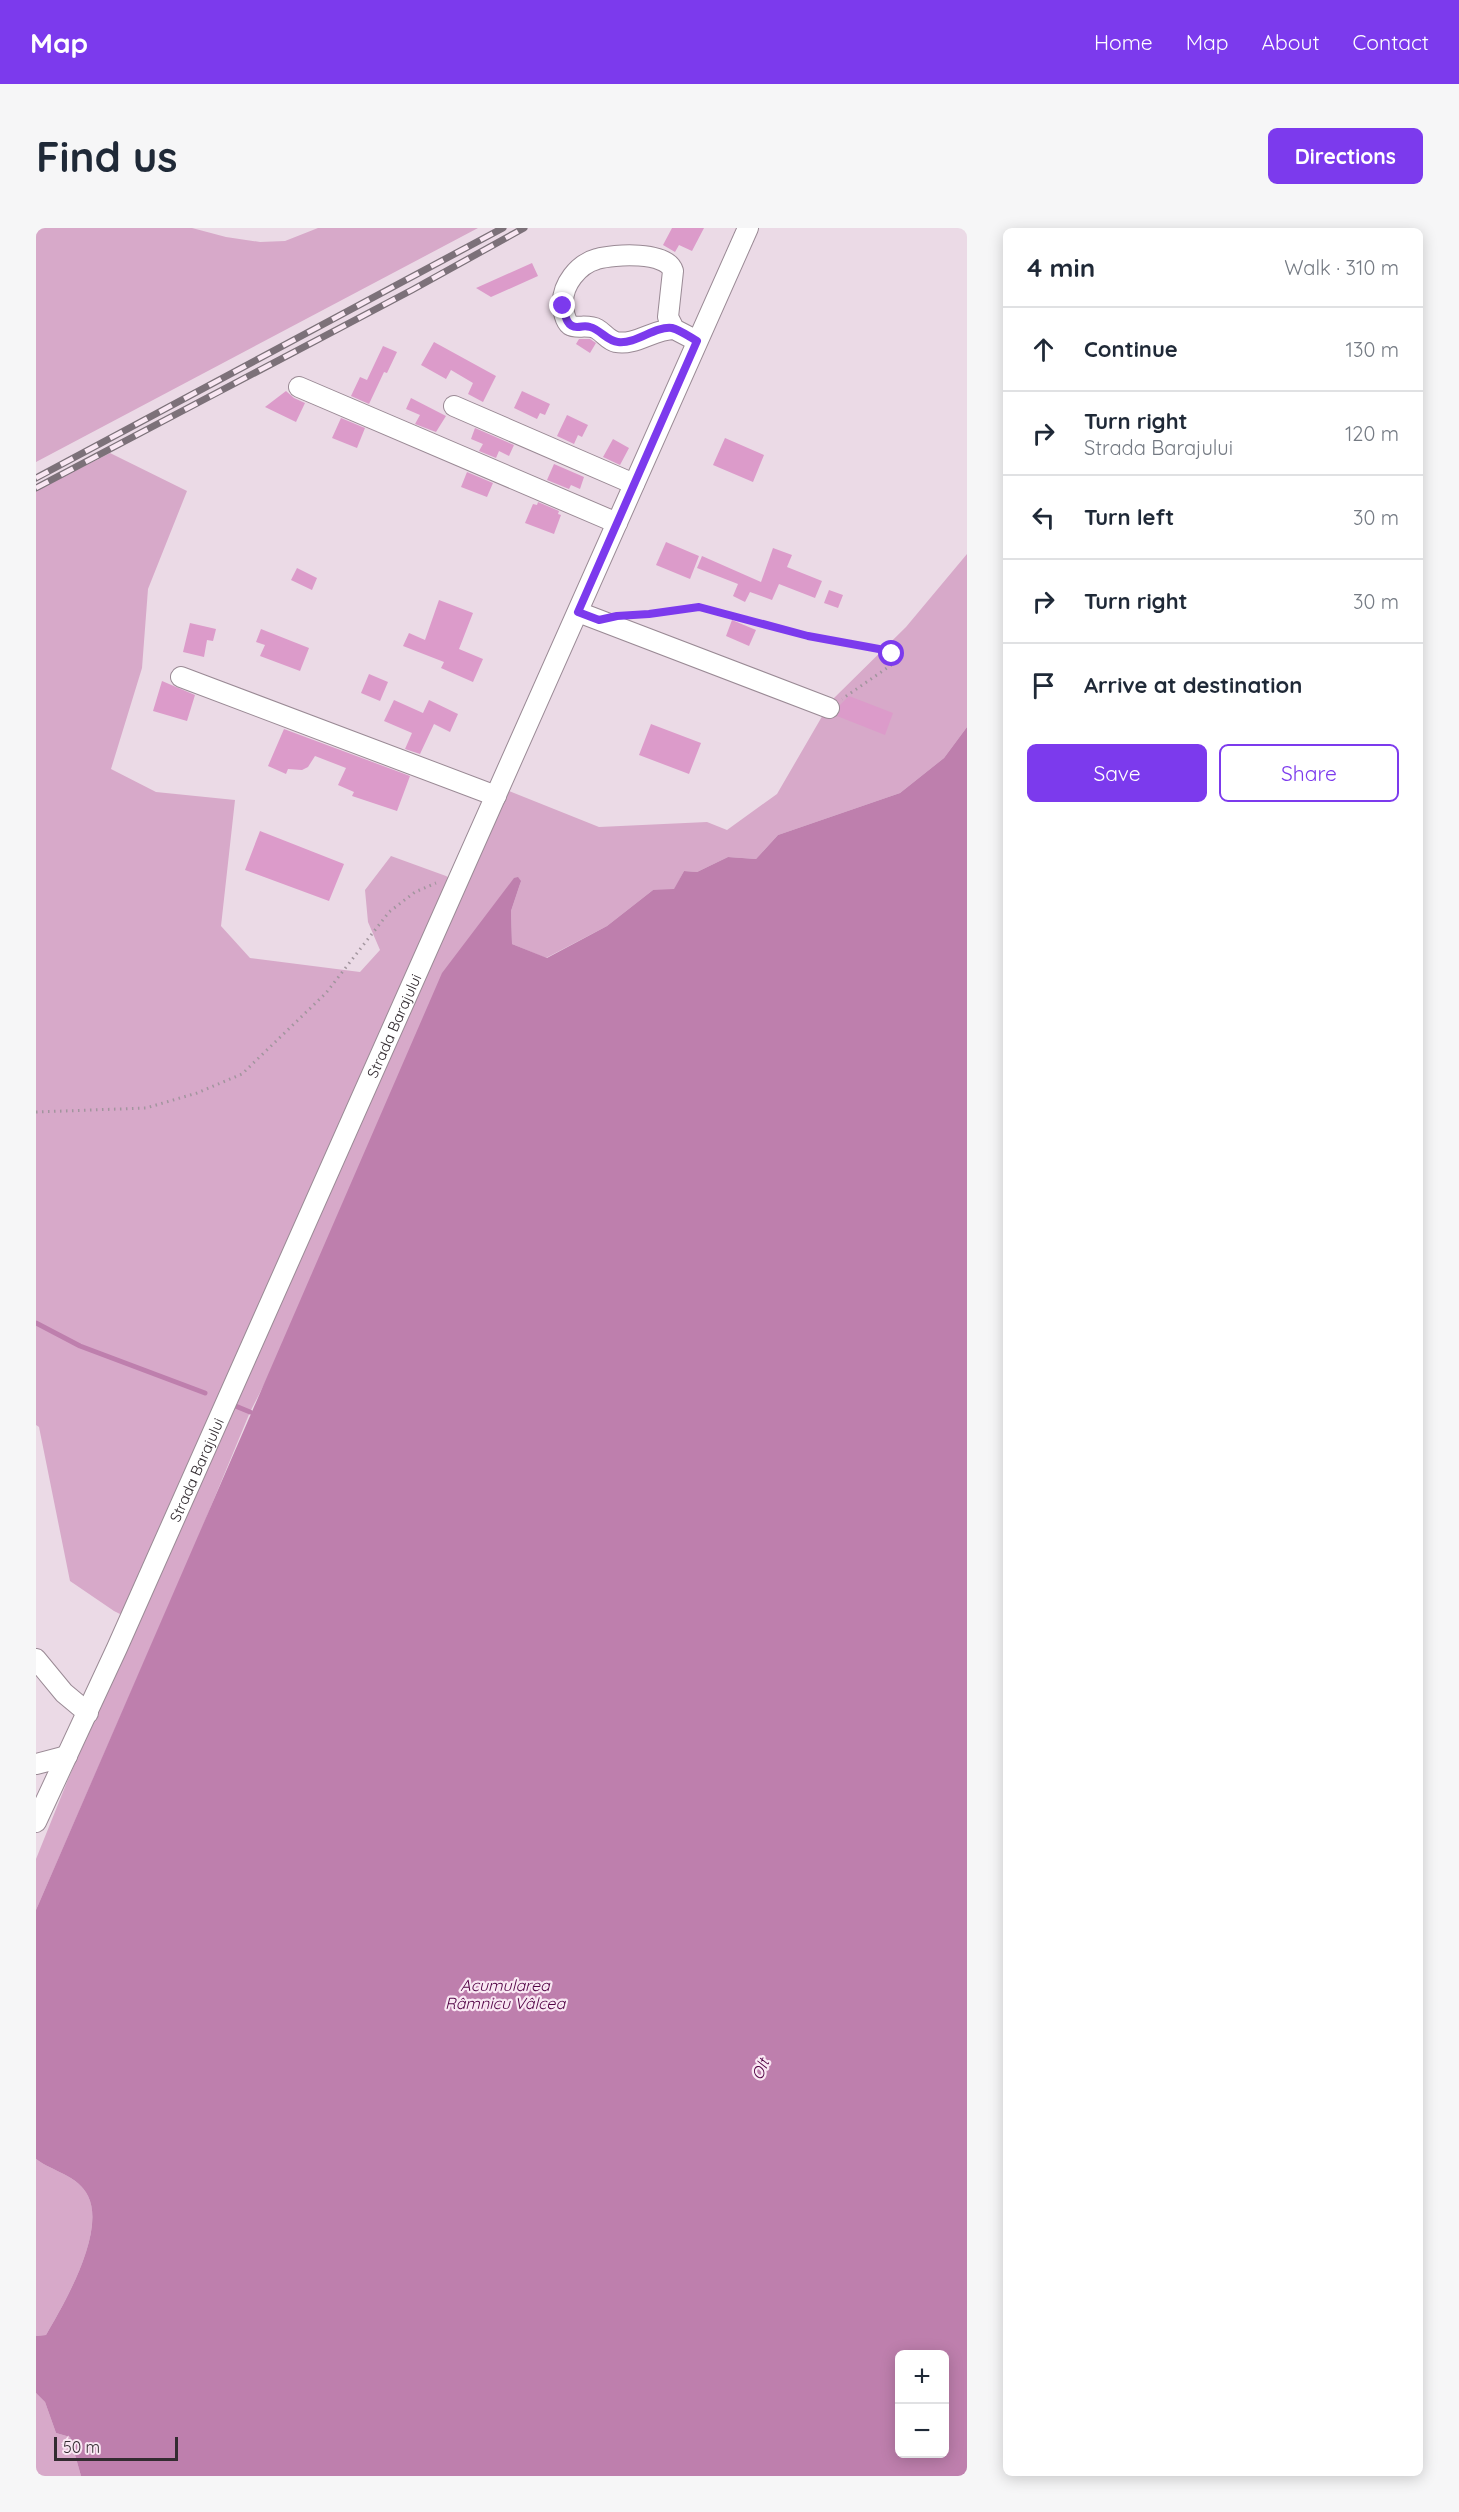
<!DOCTYPE html>
<html lang="en">
<head>
<meta charset="utf-8">
<style>
	body { margin:0; font-family:Quicksand,sans-serif; background:#f6f6f7; color:#1f2937 }
	.controls { position:absolute; right:18px; bottom:18px; display:grid; overflow:hidden; border-radius:9px; box-shadow:0 3px 15px #0003 }
	.controls button { width:54px; height:54px; display:grid; place-items:center; padding:0; border:0; border-bottom:2px solid #e0e1e3; background:#fff; color:#1f2937; font:30px sans-serif }
	.scale { position:absolute; left:18px; bottom:15px; width:124px; box-sizing:border-box; padding-left:6px; border:3px solid #332c31; border-top:0; font-size:16px; line-height:21px; white-space:nowrap; color:#332c31; -webkit-text-stroke:4px #f9e7f3; paint-order:stroke }
	.stop { position:absolute; width:18px; height:18px; margin:-14px; border:4px solid #7c3aed; border-radius:50%; background:#fff }
	.stop.end { background:#7c3aed; border-color:#fff; box-shadow:0 2px 6px #0008 }
	.list { margin:0; padding:0; list-style:none }
	h2 { display:flex; justify-content:space-between; align-items:center; height:78px; margin:0; padding:0 24px; font-size:26px }
	h2 small { font-size:20px; font-weight:400; color:#747a83 }
	.list li { display:grid; grid-template-columns:39px 1fr auto; gap:18px; align-items:center; box-sizing:border-box; height:84px; padding:0 24px; border-top:2px solid #e0e1e3 }
	.list b { display:block; font-size:22px; white-space:nowrap }
	.list p { margin:0; font-size:20px; white-space:nowrap; color:#747a83 }
	.list em { font-size:20px; font-style:normal; color:#747a83 }
	.actions { display:flex; gap:12px; padding:18px 24px }
	.actions a { flex:1; padding:14px 0; border:2px solid #7c3aed; border-radius:9px; text-align:center; font-size:21px; color:#7c3aed }
	.actions .main { background:#7c3aed; color:#fff }
	.icon { flex:none; width:33px; height:33px; fill:none; stroke:currentColor; stroke-width:2; stroke-linecap:round; stroke-linejoin:round }
	.map { position:relative; flex:none; width:931px; height:2248px; overflow:hidden; border-radius:9px }
	header { display:flex; align-items:center; gap:36px; box-sizing:border-box; height:84px; padding:0 30px; background:#7c3aed; color:#fff }
	header strong { font-size:28px }
	nav { display:flex; gap:33px; margin-inline-start:auto; font-size:21px }
	.intro { display:flex; align-items:center; justify-content:space-between; box-sizing:border-box; height:144px; padding:0 36px }
	h1 { margin:0; font-size:42px }
	.button { padding:15px 27px; border-radius:9px; background:#7c3aed; color:#fff; font-size:21px; font-weight:700 }
	main { display:flex; gap:36px; padding:0 36px }
	aside { flex:1; background:#fff; border-radius:9px; box-shadow:0 3px 15px #0003 }
	.map>svg:first-child { display:block }
	.green { fill:#d7a9c9 }
	.water { fill:#be7fad; fill-rule:evenodd }
	.lines { fill:none; stroke-linecap:round; stroke-linejoin:round }
	.stream { stroke:#be7fad; stroke-width:5 }
	.building { fill:#dc9bca }
	.minor-casing { stroke:#9a8a95; stroke-width:22 }
	.path { stroke:#a2959e; stroke-width:3; stroke-dasharray:1.5 4.5; stroke-linecap:butt }
	.minor { stroke:#fff; stroke-width:20 }
	.rail-casing { stroke:#7c7179; stroke-width:7 }
	.rail { stroke:#f9e7f3; stroke-width:4.5; stroke-dasharray:14; stroke-linecap:butt }
	.route { stroke:#7c3aed; stroke-width:8 }
	.labels { text-anchor:middle; dominant-baseline:central; stroke-width:4.5; stroke-linejoin:round; paint-order:stroke }
	.street-label { font-size:15px; fill:#332c31; stroke:#f9e7f3 }
	.water-label { font-size:16px; font-style:italic; fill:#500043; stroke:#f9e7f3 }
</style>
</head>
<body>
<header>
<strong>Map</strong>
<nav><a>Home</a><a>Map</a><a>About</a><a>Contact</a></nav>
</header>
<div class="intro"><h1>Find us</h1><a class="button">Directions</a></div>
<main>
<div class="map">
<svg width="931" height="2248" viewBox="0 0 931 2248">
	<rect width="100%" height="100%" fill="#ebdae6"/>
	<!-- green -->
	<path class="green" d="M 0,0 L 156,0 L 190,9 L 224,14 L 249,13 L 282,0 L 442,0 L 0,234 Z
		M 74,225 L 151,263 L 112,361 L 106,440 L 75,541 L 120,564 L 199,572 L 185,698 L 214,730 L 324,744 L 344,722 L 332,694 L 329,662 L 355,628 L 410,648 L 429,659 L 473,563 L 563,599 L 671,594 L 691,602 L 741,566 L 795,473 L 870,399 L 931,326 L 931,499 L 908,530 L 864,565 L 742,607 L 720,631 L 692,629 L 661,644 L 648,643 L 638,662 L 617,662 L 571,698 L 510,730 L 476,716 L 475,683 L 485,653 L 214,1184 L 159,1317 L 0,1682 L 0,1631 L 31,1554 L 100,1394 L 78,1383 L 34,1353 L 3,1199 L 0,1197 L 0,263 Z
		M 0,1931 C 17,1944 42,1947 52,1968 C 70,2004 28,2076 10,2107 L 0,2108 Z
		M 0,2165 L 9,2174 L 20,2205 L 34,2209 L 45,2248 L 0,2248 Z"/>
	<!-- water -->
	<path class="water" d="M 931,499 L 931,2248 L 45,2248 L 34,2209 L 20,2205 L 9,2174 L 0,2165 L 0,2108 L 10,2107 C 28,2076 70,2004 52,1968 C 42,1947 17,1944 0,1931 L 0,1682 L 406,745 L 478,650 L 482,649 L 485,653 L 475,683 L 476,716 L 511,730 L 571,698 L 617,662 L 638,661 L 648,643 L 661,644 L 692,629 L 720,631 L 742,607 L 864,565 L 908,530 ZM 908,2126 L 908,2226 L 864,2226 L 864,2126 Z"/>
	<g class="lines">
		<!-- stream -->
		<path class="stream" d="M 0,1095 L 44,1118 L 169,1165
			M 197,1177 L 214,1184"/>
	</g>
	<!-- building -->
	<path class="building" d="M 636,0 L 668,0 L 656,23 L 643,17 L 639,24 L 627,17 Z
		M 496,35 L 502,48 L 455,69 L 440,60 Z
		M 543,111 L 554,111 L 560,115 L 554,125 L 540,116 Z
		M 398,114 L 460,148 L 447,174 L 432,166 L 437,155 L 415,142 L 410,151 L 385,137 Z
		M 347,118 L 361,124 L 351,145 L 348,144 L 333,176 L 315,168 L 324,149 L 331,152 Z
		M 250,163 L 258,170 L 269,175 L 260,194 L 229,179 Z
		M 486,163 L 514,176 L 509,187 L 504,185 L 501,191 L 478,180 Z
		M 375,170 L 410,188 L 400,204 L 379,196 L 384,187 L 370,181 Z
		M 531,187 L 552,197 L 546,209 L 542,207 L 538,216 L 521,208 Z
		M 305,190 L 329,200 L 321,220 L 296,210 Z
		M 439,200 L 478,217 L 473,228 L 463,223 L 460,230 L 443,223 L 447,216 L 435,211 Z
		M 689,210 L 728,227 L 717,254 L 677,237 Z
		M 577,211 L 593,220 L 584,237 L 567,229 Z
		M 518,236 L 548,249 L 544,261 L 535,257 L 533,261 L 511,252 Z
		M 431,244 L 457,255 L 451,269 L 425,259 Z
		M 502,274 L 523,283 L 522,286 L 525,287 L 518,306 L 489,295 L 497,276 L 501,277 Z
		M 630,314 L 663,328 L 654,351 L 620,337 Z
		M 737,320 L 756,327 L 751,339 L 786,353 L 779,370 L 743,356 L 736,372 L 714,364 L 709,374 L 697,368 L 702,356 L 661,340 L 666,328 L 725,354 Z
		M 261,340 L 281,350 L 276,362 L 255,352 Z
		M 793,362 L 807,367 L 802,380 L 788,375 Z
		M 403,372 L 437,385 L 423,421 L 447,431 L 437,454 L 405,440 L 408,434 L 367,418 L 373,405 L 389,412 Z
		M 696,392 L 720,402 L 713,418 L 690,408 Z
		M 154,395 L 180,401 L 177,413 L 171,412 L 168,429 L 147,424 Z
		M 225,401 L 273,420 L 264,443 L 224,428 L 229,417 L 220,414 Z
		M 333,446 L 352,454 L 344,473 L 325,465 Z
		M 126,453 L 159,467 L 151,493 L 117,483 Z
		M 813,468 L 857,485 L 849,507 L 801,488 L 804,484 L 804,477 Z
		M 358,472 L 387,485 L 393,472 L 422,486 L 414,504 L 398,496 L 384,526 L 369,521 L 376,505 L 348,493 Z
		M 615,496 L 665,515 L 653,546 L 603,527 Z
		M 248,501 L 374,548 L 361,583 L 316,568 L 318,564 L 302,557 L 310,540 L 279,528 L 272,539 L 266,542 L 252,541 L 250,546 L 232,538 Z
		M 224,603 L 308,636 L 293,673 L 209,642 Z"/>
	<g class="lines">
		<defs>
			<g id="minor">
				<path d="M 638,101 C 618,101 599,118 580,114 C 572,112 568,105 561,101 C 552,96 540,101 534,97 C 529,93 527,82 527,76 C 526,57 542,36 561,31 C 578,26 631,23 637,43 L 632,89 L 638,101 L 661,113"/>
				<path d="M 263,159 L 581,295"/>
				<path d="M 418,178 L 598,256"/>
				<path d="M 542,384 L 793,480"/>
				<path d="M 145,449 L 460,568"/>
				<path d="M 0,1431 L 28,1465 L 52,1485"/>
				<path d="M 0,1536 L 31,1528"/>
				<path id="s1" d="M 0,1594 L 81,1420 L 712,0"/>
			</g>
		</defs>
		<!-- minor casing -->
		<use href="#minor" class="minor-casing"/>
		<!-- path -->
		<path class="path" d="M 600,387 L 663,379 L 772,408 L 843,421 L 864,431 L 806,471
			M 0,884 L 110,880 L 161,865 L 206,846 L 290,765 L 353,684 L 379,664 L 400,655"/>
		<!-- minor -->
		<use href="#minor" class="minor"/>
		<defs>
			<path id="rail" d="M 0,250 L 467,0
				M 0,260 L 376,62 L 488,0"/>
		</defs>
		<!-- rail casing -->
		<use href="#rail" class="rail-casing"/>
		<!-- rail -->
		<use href="#rail" class="rail"/>
	</g>
	<g class="lines">
		<!-- route -->
		<path class="route" d="M 527,78 C 529,86 530,99 541,99 C 547,99 548,97 554,99 C 565,102 571,113 582,114 C 601,116 618,98 636,100 C 644,102 654,109 661,113 L 542,384 L 563,392 L 581,388 L 613,386 L 663,379 L 772,408 L 843,421 L 856,426"/>
	</g>
	<g class="labels">
		<!-- street labels -->
		<g class="street-label">
			<text stroke="none"><textPath href="#s1" startOffset="873">Strada Barajului</textPath></text>
			<text stroke="none"><textPath href="#s1" startOffset="387">Strada Barajului</textPath></text>
		</g>
		<!-- water labels -->
		<g class="water-label">
			<text x="469" y="1757">Acumularea<tspan x="469" dy="18">Râmnicu Vâlcea</tspan></text>
			<text transform="translate(724 1841) rotate(-66)">Olt</text>
		</g>
	</g>
</svg>
<div class="controls">
<button>+</button>
<button>−</button>
</div>
<div class="scale">50 m</div>
<div class="stop" style="left:856px;top:426px"></div>
<div class="stop end" style="left:527px;top:78px"></div>
</div>
<aside>
<h2>4 min<small>Walk · 310 m</small></h2>
<ul class="list">
<li><svg class="icon" aria-label="ahead" viewBox="0 0 24 24"><path d="M12 20V5M6 11l6-6 6 6"/></svg><div><b>Continue</b></div><em>130 m</em></li>
<li><svg class="icon" aria-label="right" viewBox="0 0 24 24"><path d="M7 20v-9h11M14 6l5 5-5 5"/></svg><div><b>Turn right</b><p>Strada Barajului</p></div><em>120 m</em></li>
<li><svg class="icon" aria-label="left" viewBox="0 0 24 24"><path d="M17 20v-9H6M10 6l-5 5 5 5"/></svg><div><b>Turn left</b></div><em>30 m</em></li>
<li><svg class="icon" aria-label="right" viewBox="0 0 24 24"><path d="M7 20v-9h11M14 6l5 5-5 5"/></svg><div><b>Turn right</b></div><em>30 m</em></li>
<li><svg class="icon" aria-label="arrive" viewBox="0 0 24 24"><path d="M6 21V4h12l-3 4 3 4H6"/></svg><div><b>Arrive at destination</b></div></li>
</ul>
<div class="actions"><a class="main">Save</a><a>Share</a></div>
</aside>
</main>
</body>
</html>
